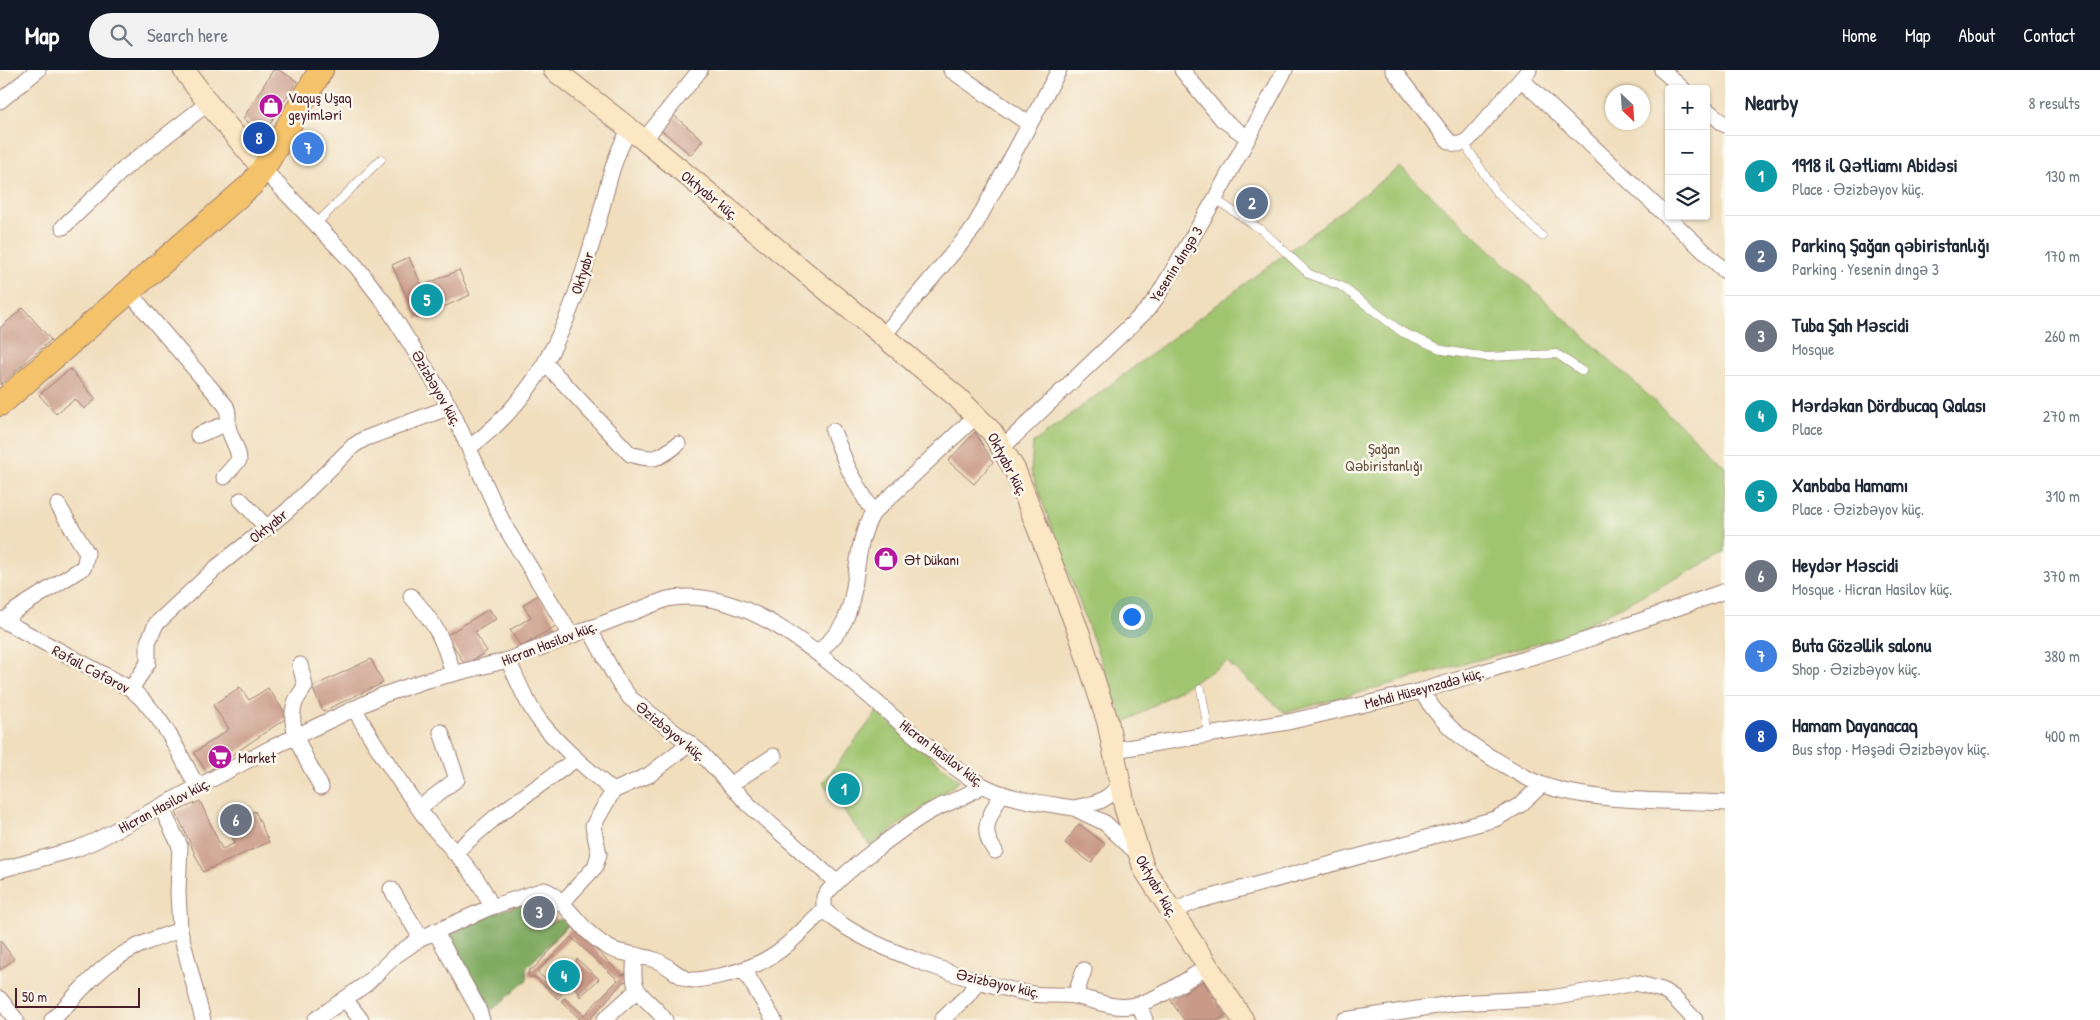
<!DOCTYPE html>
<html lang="en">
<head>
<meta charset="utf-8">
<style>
	body { margin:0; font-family:"Patrick Hand",sans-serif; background:#f2f2f3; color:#1f2937 }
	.controls { position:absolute; right:15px; top:15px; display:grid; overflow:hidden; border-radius:5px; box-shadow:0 1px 4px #0004 }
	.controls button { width:45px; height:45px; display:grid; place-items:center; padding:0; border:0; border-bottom:1px solid #e0e1e3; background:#fff; color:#1f2937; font:25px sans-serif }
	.compass { position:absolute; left:1605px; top:15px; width:45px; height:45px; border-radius:50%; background:#fff; box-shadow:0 1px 4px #0004; rotate:155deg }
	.scale { position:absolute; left:15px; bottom:12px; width:125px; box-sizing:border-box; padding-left:5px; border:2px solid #4a1f2b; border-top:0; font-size:14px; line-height:18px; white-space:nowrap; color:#4a1f2b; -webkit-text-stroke:4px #fbf7ec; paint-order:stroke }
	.you { position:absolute; left:1131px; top:546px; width:18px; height:18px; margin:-12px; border:4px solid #fff; border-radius:50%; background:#1a73e8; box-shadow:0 0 0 8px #1a73e833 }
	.badge { display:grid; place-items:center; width:32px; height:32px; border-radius:50%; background:#111827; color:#fff; font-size:16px; font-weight:700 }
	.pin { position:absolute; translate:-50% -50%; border:2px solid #fff; box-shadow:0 1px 5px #0006 }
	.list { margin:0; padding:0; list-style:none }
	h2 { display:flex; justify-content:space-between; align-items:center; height:65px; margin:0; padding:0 20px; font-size:21px }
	h2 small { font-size:16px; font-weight:400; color:#747a83 }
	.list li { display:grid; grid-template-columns:32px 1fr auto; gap:15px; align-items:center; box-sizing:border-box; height:80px; padding:0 20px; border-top:1px solid #e0e1e3 }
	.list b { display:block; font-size:19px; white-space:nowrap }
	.list p { margin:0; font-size:16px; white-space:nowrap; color:#747a83 }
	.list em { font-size:16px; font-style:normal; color:#747a83 }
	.icon { flex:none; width:28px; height:28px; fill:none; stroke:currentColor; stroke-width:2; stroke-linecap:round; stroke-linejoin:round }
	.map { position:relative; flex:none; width:1725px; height:950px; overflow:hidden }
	header { display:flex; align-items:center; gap:30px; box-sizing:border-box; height:70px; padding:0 25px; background:#111827; color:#fff }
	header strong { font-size:24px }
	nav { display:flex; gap:28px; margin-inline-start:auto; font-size:18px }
	.search { width:350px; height:45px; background:#f2f2f3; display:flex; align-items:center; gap:12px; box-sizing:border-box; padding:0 18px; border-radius:28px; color:#747a83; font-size:19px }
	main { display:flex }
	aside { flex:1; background:#fff }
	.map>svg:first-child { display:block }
	.green { fill:#a0c570; stroke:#75724e }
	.forest { fill:#80aa62; stroke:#656446 }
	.building { fill:#c99a87 }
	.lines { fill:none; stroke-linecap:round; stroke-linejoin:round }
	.lane-casing { stroke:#9d7e74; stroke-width:9 }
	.street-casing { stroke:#9d7e74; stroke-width:17 }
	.secondary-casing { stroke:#9d7e74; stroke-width:23 }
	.primary-casing { stroke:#9d7e74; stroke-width:26 }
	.lane { stroke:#fff; stroke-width:8 }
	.street { stroke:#fff; stroke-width:15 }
	.secondary { stroke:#fbe7c3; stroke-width:21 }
	.primary { stroke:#f4c26a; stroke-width:24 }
	.labels { text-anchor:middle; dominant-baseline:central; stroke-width:5; stroke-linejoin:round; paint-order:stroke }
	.poi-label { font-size:15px; fill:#4a1f2b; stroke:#fbf7ec; text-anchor:start }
	.street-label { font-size:15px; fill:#4a1f2b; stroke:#fbf7ec }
	.park-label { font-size:15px; fill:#645140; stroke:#fbf7ec }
</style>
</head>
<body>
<header>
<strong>Map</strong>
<div class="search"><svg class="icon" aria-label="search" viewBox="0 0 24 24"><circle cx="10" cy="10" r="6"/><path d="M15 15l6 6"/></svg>Search here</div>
<nav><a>Home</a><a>Map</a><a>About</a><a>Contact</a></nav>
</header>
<main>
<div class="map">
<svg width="1725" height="950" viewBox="0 0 1725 950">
	<rect width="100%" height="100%" fill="#fbf7ec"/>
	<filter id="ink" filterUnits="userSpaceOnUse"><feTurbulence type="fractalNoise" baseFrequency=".02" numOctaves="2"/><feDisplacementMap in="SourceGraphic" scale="10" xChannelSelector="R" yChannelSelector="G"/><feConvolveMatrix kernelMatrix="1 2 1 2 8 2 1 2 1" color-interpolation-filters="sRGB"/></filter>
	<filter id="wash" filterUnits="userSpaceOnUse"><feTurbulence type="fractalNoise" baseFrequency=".0096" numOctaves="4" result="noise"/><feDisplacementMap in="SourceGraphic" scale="20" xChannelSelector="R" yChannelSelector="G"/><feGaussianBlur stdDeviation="1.12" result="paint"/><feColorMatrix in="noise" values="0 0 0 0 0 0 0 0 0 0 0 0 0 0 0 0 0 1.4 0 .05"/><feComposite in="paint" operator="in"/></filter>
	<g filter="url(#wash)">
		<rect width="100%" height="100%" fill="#f0debd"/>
		<!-- green -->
		<path class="green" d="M 1400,97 L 1725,396 L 1725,483 L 1562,567 L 1285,643 L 1227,592 L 1124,653 L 1031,401 L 1033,373 Z
			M 877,642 L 960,711 L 870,776 L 823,713 Z"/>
		<!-- forest -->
		<path class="forest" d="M 522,834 L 530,859 L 562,849 L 568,855 L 527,897 L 526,903 L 528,909 L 492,940 L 482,933 L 444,866 L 493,844 Z"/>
		<g id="blocks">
			<!-- building -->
			<path class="building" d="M 273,0 L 279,0 L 297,11 L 265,62 L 243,49 Z
				M 672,44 L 703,70 L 691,85 L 660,59 Z
				M 409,187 L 422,216 L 459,200 L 470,225 L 417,249 L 392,195 Z
				M 23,238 L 51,270 L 0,315 L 0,258 Z
				M 70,299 L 96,329 L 84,339 L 75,329 L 56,344 L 39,325 Z
				M 975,362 L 993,392 L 974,414 L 948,391 Z
				M 538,525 L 557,555 L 521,577 L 510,560 L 531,547 L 523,535 Z
				M 489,539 L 496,549 L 475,562 L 487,581 L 465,595 L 447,565 Z
				M 371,589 L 383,613 L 323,641 L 312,617 Z
				M 240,617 L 249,630 L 268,618 L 288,647 L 207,702 L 194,683 L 229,659 L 213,635 Z
				M 200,731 L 222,779 L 235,773 L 227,754 L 255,741 L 269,772 L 203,802 L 176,742 Z
				M 1079,754 L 1105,774 L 1091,793 L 1065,773 Z
				M 547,826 L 556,850 L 530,859 L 522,834 Z
				M 572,857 L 622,905 L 625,904 L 628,907 L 627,911 L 623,912 L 589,950 L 581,950 L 561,931 L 565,928 L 584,945 L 618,910 L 571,867 L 537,902 L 562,924 L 558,929 L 535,907 L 530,907 L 528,904 L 529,900 L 534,898 Z
				M 0,870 L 14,889 L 0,900 Z
				M 577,889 L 599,909 L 580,927 L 578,921 L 560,907 L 574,895 Z
				M 1203,911 L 1225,946 L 1218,950 L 1184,950 L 1171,931 Z"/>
		</g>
	</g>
	<g filter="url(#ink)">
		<use href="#blocks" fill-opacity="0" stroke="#9d7e74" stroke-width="1"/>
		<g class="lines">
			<defs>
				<path id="lane" d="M 1464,73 L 1496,122 L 1542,166
					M 1215,129 L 1263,161 L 1309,204 L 1341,216 L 1402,262 L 1443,280 L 1486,287 L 1557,284 L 1582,301
					M 316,154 L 381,89
					M 1201,619 L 1209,665"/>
				<path id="street" d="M 951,0 L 1029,54
					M 1182,0 L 1222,49 L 1248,68
					M 1393,0 L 1446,68 C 1454,76 1460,76 1469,69 L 1529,0
					M 1662,0 L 1683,19
					M 1521,9 L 1725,201
					M 0,31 L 38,0
					M 1706,39 L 1725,55
					M 644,70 L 700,0
					M 263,99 L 356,196 L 386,235 L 450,337 L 504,455 L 571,565
					M 63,157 L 125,98 L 208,33
					M 129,222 L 226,336 C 230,344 227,348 228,356 C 230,368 239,378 239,390 L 224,407
					M 883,266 L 973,159 L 1059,0
					M 546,294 L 630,384 C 654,391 658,390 678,374
					M 833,361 L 848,398 L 873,443
					M 198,365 L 228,353
					M 470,377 C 549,318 573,241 599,149 C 607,119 613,86 630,59
					M 1003,377 L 1147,240 L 1157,227 L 1215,129 L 1285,0
					M 241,430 L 267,458
					M 411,526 C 436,555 443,567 453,604
					M 0,549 L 131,619 C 163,646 178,680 197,717
					M 4,551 L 16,540 L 84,497 L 87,483 L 58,435
					M 589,558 L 617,610 L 630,628 L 699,681 L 748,734 L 836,812
					M 818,583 C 828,573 839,563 845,550 C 860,516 853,475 873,443 L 977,345
					M 508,590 C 518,611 526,633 540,651 C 561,678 588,699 613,721
					M 300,595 L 305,616 C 302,622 297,627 295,633 C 285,660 310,694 321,717
					M 131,619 L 148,593 L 148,572 L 156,554 L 217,497 L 287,441 L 353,376 L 364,369 L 450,337
					M 1421,621 C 1441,653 1460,668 1492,688 C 1509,697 1525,709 1543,715 C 1593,733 1670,730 1725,733
					M 354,638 C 376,678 403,717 430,754 C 451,780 480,805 491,837
					M 1114,680 L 1288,652 L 1421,621 L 1583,571 L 1725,521
					M 1120,712 C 1110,731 1094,734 1074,738 L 1105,753 L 1138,784
					M 731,714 L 774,686
					M 161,737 L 180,776 L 178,822 L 180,860 L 203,950
					M 419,738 L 457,709 L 441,662
					M 995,781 C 978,758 991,746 1001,724
					M 454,783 L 498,745 L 576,689
					M 0,800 L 76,779 L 95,771 L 271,678 L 383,625 L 424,611 L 508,590 L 667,529 C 778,507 893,666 982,715 C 1010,730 1043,733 1074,738
					M 391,819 L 421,868
					M 561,834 L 595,797 L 599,784 L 593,756 L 613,721 L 649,705 L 690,673
					M 824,839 C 854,875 985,917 1033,924 C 1047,926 1061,924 1074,926 C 1092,929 1112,939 1130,936 C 1158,931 1184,911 1207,897
					M 1171,842 L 1197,831 L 1495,749 L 1520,735 L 1542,715
					M 435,861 L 478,938 L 482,950
					M 635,886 C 630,929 642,920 665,950
					M 744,900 L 774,950
					M 1075,926 L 1084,900
					M 0,929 L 16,950
					M 345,929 L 361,950
					M 1139,934 L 1145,950
					M 52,950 C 74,929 94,902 120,886 C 138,874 160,867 180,860
					M 315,950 L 366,914 L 395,886 L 421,868 L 491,837 L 544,820 C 554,820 578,852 587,861 C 617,889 621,879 655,890 C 667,894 676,905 687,909 C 695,912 706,908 714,907 C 769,897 786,877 824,839 L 824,827 C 836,807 909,753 931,741 C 950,731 964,729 982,715
					M 604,950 L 636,921
					M 942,950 L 968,925 L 978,911
					M 1344,950 L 1457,933 L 1551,928 L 1636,913 L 1662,920 L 1673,927 L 1695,950"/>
				<path id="secondary" d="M 184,0 L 208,33 L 263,99
					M 554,0 L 644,70 L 883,266 L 957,327 L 992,362 L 1015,400 L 1079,563 L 1108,653 L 1125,738 L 1144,799 L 1243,950"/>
				<path id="primary" d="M 0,334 L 252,114 L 263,99 L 321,0"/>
			</defs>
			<!-- lane casing -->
			<use href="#lane" class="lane-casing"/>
			<!-- street casing -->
			<use href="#street" class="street-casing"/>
			<!-- secondary casing -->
			<use href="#secondary" class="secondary-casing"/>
			<!-- primary casing -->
			<use href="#primary" class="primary-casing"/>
			<!-- lane -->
			<use href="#lane" class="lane"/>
			<!-- street -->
			<use href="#street" class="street"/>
			<!-- secondary -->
			<use href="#secondary" class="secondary"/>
			<!-- primary -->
			<use href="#primary" class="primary"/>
		</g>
	</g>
	<!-- icons -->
	<defs>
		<symbol id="shop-disc" viewBox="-11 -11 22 22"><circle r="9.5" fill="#b5179e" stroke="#fbf7ec"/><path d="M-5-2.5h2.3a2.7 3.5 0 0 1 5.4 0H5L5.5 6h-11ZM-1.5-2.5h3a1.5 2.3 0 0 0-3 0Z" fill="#fff"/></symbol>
		<symbol id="supermarket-disc" viewBox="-11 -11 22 22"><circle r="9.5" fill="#b5179e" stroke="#fbf7ec"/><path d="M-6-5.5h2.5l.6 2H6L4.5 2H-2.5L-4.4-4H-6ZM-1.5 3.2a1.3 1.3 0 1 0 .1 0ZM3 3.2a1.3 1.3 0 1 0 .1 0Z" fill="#fff"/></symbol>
	</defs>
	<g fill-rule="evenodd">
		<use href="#shop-disc" x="257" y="22" width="28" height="28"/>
		<use href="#shop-disc" x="872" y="475" width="28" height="28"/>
		<use href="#supermarket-disc" x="206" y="673" width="28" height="28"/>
	</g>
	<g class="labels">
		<!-- poi labels -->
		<g class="poi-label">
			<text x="288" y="27">Vaquş Uşaq<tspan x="288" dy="17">geyimləri</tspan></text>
			<text x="904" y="489">Ət Dükanı</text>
			<text x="238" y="687">Market</text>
		</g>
		<!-- street labels -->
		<g class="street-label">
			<text transform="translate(710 125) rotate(39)">Oktyabr küç.</text>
			<text transform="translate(1176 194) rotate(-58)">Yesenin dıngə 3</text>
			<text transform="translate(582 203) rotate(-72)">Oktyabr</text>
			<text transform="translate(437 318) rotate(60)">Əzizbəyov küç.</text>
			<text transform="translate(1008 394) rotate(62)">Oktyabr küç.</text>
			<text transform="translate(268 456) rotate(-39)">Oktyabr</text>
			<text transform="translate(549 573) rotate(-21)">Hicran Hasilov küç.</text>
			<text transform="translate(91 599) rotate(28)">Rəfail Cəfərov</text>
			<text transform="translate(1424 618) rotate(-15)">Mehdi Hüseynzadə küç.</text>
			<text transform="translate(671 661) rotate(39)">Əzizbəyov küç.</text>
			<text transform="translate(942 683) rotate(37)">Hicran Hasilov küç.</text>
			<text transform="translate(164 735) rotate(-28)">Hicran Hasilov küç.</text>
			<text transform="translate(1157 816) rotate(60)">Oktyabr küç.</text>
			<text transform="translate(998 913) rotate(13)">Əzizbəyov küç.</text>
		</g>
		<!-- park labels -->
		<g class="park-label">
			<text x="1384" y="378">Şağan<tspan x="1384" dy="17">Qəbiristanlığı</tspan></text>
		</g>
	</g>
</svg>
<div class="controls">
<button>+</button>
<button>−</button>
<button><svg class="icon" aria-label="layers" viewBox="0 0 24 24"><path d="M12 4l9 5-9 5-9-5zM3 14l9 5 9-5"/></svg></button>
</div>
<svg class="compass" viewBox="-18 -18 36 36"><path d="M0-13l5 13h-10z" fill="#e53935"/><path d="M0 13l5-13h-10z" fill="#747a83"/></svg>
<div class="scale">50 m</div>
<div class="you"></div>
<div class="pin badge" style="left:844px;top:719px;background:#0f9aa8">1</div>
<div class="pin badge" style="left:1252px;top:133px;background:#5c6f8a">2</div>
<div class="pin badge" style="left:539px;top:842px;background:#6b7280">3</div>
<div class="pin badge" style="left:564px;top:906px;background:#0f9aa8">4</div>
<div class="pin badge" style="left:427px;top:230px;background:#0f9aa8">5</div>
<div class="pin badge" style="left:236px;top:750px;background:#6b7280">6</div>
<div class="pin badge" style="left:308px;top:78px;background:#3f7fe0">7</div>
<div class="pin badge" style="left:259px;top:68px;background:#1a4fb4">8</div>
</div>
<aside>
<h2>Nearby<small>8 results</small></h2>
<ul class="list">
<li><span class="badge" style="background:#0f9aa8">1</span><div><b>1918 il Qətliamı Abidəsi</b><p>Place · Əzizbəyov küç.</p></div><em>130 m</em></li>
<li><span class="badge" style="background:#5c6f8a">2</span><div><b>Parkinq Şağan qəbiristanlığı</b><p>Parking · Yesenin dıngə 3</p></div><em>170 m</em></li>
<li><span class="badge" style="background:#6b7280">3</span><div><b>Tuba Şah Məscidi</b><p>Mosque</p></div><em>260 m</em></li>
<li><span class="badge" style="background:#0f9aa8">4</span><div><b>Mərdəkan Dördbucaq Qalası</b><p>Place</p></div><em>270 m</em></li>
<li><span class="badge" style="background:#0f9aa8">5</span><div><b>Xanbaba Hamamı</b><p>Place · Əzizbəyov küç.</p></div><em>310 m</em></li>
<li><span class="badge" style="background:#6b7280">6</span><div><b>Heydər Məscidi</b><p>Mosque · Hicran Hasilov küç.</p></div><em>370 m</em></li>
<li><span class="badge" style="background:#3f7fe0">7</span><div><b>Buta Gözəllik salonu</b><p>Shop · Əzizbəyov küç.</p></div><em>380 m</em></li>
<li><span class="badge" style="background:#1a4fb4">8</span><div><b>Hamam Dayanacaq</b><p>Bus stop · Məşədi Əzizbəyov küç.</p></div><em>400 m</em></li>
</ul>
</aside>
</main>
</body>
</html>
